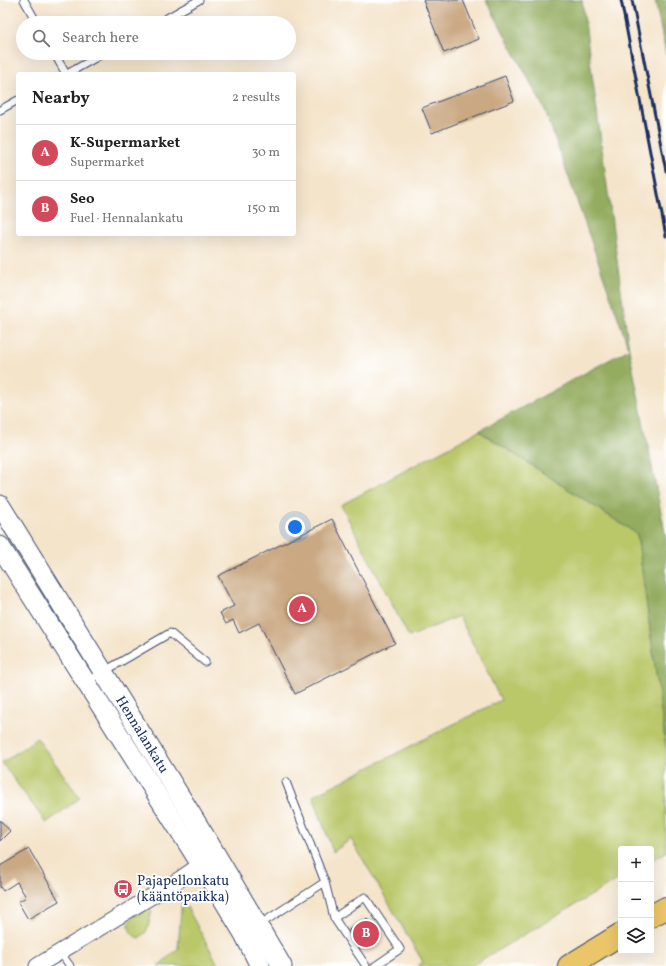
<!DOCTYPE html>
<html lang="en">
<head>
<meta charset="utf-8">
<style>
	body { margin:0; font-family:Vollkorn,serif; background:#f6f6f6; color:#222 }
	.controls { position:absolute; right:12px; bottom:12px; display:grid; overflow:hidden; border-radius:4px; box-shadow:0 4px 16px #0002 }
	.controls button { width:36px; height:36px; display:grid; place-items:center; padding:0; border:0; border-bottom:1px solid #e0e0e0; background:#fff; color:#222; font:20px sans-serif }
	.you { position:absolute; left:295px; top:527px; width:14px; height:14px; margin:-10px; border:3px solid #fff; border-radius:50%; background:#1a73e8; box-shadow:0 0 0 6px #1a73e833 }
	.badge { display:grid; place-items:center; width:26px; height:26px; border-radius:50%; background:#d1495b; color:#fff; font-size:13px; font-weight:700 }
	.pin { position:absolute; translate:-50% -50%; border:2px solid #fff; box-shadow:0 1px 4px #0006 }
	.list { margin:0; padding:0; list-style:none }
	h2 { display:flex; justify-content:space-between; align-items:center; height:52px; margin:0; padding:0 16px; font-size:17px }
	h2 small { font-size:13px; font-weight:400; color:#767676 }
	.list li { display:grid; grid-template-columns:26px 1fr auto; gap:12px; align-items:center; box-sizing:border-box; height:56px; padding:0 16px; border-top:1px solid #e0e0e0 }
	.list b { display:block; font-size:15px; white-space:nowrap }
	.list p { margin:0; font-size:13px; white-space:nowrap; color:#767676 }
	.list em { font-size:13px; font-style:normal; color:#767676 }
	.icon { flex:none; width:22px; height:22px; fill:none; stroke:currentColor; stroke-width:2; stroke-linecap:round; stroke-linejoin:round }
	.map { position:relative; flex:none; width:666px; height:966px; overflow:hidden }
	.search { position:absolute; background:#fff; box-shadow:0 4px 16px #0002; left:16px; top:16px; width:280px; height:44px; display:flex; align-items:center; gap:10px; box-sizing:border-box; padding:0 14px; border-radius:22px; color:#767676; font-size:15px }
	.panel { position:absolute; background:#fff; box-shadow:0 4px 16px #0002; left:16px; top:72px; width:280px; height:164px; border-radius:4px }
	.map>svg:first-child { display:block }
	.green { fill:#bac86a; stroke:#6a7c64 }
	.forest { fill:#93ac5e; stroke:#576e5e }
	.building { fill:#c9a882 }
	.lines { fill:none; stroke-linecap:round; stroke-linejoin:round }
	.service-casing { stroke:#3c4a6e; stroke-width:9 }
	.minor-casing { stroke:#3c4a6e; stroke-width:17 }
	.tertiary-casing { stroke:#3c4a6e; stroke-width:21 }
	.primary-casing { stroke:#3c4a6e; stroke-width:24 }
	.service { stroke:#fff; stroke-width:7 }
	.minor { stroke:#fff; stroke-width:15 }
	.tertiary { stroke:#fff; stroke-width:19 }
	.primary { stroke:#ebc669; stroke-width:22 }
	.rail { stroke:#1b2f5e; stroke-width:3 }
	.labels { text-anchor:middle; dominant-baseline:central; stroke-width:4; stroke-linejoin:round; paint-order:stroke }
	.street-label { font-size:14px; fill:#1b2f5e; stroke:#fff }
	.poi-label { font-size:14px; fill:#1b2f5e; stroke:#fff; text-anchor:start }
</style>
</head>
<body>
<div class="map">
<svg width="666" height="966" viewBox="0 0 666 966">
	<rect width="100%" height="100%" fill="#fff"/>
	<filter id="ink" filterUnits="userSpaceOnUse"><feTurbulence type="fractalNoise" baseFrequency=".025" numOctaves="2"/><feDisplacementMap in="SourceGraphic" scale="8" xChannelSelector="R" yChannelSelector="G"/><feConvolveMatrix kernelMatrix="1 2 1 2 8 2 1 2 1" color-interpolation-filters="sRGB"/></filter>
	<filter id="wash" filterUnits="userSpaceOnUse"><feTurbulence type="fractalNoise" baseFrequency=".012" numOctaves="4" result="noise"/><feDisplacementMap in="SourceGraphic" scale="16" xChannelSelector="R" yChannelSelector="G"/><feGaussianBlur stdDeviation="0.9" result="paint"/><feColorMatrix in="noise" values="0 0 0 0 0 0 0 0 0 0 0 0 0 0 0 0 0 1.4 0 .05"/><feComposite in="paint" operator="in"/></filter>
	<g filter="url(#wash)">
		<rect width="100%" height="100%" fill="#f4e4ca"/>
		<!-- green -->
		<path class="green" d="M 479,431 L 637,534 L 666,747 L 666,852 L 651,861 L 651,849 L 621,849 L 621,878 L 471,966 L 417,966 L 423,962 L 351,839 L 333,852 L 313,796 L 501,700 L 459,616 L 409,637 L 341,505 Z
			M 37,738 L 80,798 L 46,823 L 2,763 Z
			M 182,898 L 219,966 L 158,966 L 178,949 Z
			M 149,908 L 152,911 L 147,931 L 139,938 C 131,936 125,925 132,918 C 136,914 144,911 149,908 Z"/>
		<!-- forest -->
		<path class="forest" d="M 486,0 L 582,0 L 629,349 L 666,538 L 666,747 L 637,534 L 479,431 L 629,349 L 545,110 Z
			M 655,0 L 666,0 L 666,55 Z"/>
		<g id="blocks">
			<!-- building -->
			<path class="building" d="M 423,0 L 463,0 L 479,39 L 444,53 Z
				M 505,76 L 514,101 L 432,133 L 422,108 Z
				M 332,519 L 395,643 L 295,694 L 259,623 L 239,633 L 233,620 L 226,624 L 220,613 L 234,606 L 218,576 Z
				M 0,820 L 10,831 L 0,841 Z
				M 29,849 L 59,901 L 28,919 L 18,902 L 26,897 L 17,882 L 3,891 L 0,887 L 0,866 Z
				M 367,919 L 378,936 L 360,947 L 349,930 Z"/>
		</g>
	</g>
	<g filter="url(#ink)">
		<use href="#blocks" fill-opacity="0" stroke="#3c4a6e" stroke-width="1"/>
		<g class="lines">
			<defs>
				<path id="service" d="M 24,0 L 37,23
					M 158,23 L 199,0
					M 54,53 L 66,74
					M 67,74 L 104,53
					M 0,110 L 18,100
					M 86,682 L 170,633 L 205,662
					M 286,782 L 325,882 L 334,918 L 366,966
					M 334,918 L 365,897 L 400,949 L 375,966
					M 259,925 L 325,882
					M 60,952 L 70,966"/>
				<path id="minor" d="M 37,966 L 180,879 L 209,859"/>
				<g id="tertiary">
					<path id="s1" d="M 0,505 L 209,843 L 282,966"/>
					<path d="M 0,546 L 224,901 L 244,934 L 260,966"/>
				</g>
				<path id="primary" d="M 651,916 L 666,908
					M 569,966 L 621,934"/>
			</defs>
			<!-- service casing -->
			<use href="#service" class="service-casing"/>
			<!-- minor casing -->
			<use href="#minor" class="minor-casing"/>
			<!-- tertiary casing -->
			<use href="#tertiary" class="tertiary-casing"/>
			<!-- primary casing -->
			<use href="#primary" class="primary-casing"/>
			<!-- service -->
			<use href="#service" class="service"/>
			<!-- minor -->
			<use href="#minor" class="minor"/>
			<!-- tertiary -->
			<use href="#tertiary" class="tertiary"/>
			<!-- primary -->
			<use href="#primary" class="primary"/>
			<!-- rail -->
			<path class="rail" d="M 621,0 L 666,236
				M 632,0 L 666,171"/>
		</g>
	</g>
	<!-- icons -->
	<defs>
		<symbol id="bus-disc" viewBox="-11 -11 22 22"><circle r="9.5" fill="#d1495b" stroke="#fff"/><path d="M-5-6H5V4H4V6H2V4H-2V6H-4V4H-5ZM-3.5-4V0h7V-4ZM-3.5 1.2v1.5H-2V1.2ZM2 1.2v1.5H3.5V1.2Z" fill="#fff"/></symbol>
	</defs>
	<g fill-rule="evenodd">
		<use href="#bus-disc" x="112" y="878" width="22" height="22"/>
	</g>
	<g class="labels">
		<!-- street labels -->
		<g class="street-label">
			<text stroke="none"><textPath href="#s1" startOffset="270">Hennalankatu</textPath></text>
		</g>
		<!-- poi labels -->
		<g class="poi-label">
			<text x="137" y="881">Pajapellonkatu<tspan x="137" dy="16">(kääntöpaikka)</tspan></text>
		</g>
	</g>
</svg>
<div class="controls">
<button>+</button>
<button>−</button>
<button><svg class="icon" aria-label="layers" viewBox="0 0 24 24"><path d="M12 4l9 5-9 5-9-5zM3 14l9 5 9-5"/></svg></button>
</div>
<div class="you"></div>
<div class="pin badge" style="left:302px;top:609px">A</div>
<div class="pin badge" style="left:366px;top:934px">B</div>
<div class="search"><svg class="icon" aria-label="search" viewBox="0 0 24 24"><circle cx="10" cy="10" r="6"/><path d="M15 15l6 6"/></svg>Search here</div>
<section class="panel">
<h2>Nearby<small>2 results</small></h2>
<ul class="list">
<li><span class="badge">A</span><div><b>K-Supermarket</b><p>Supermarket</p></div><em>30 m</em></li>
<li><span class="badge">B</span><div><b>Seo</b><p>Fuel · Hennalankatu</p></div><em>150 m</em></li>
</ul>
</section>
</div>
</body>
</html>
